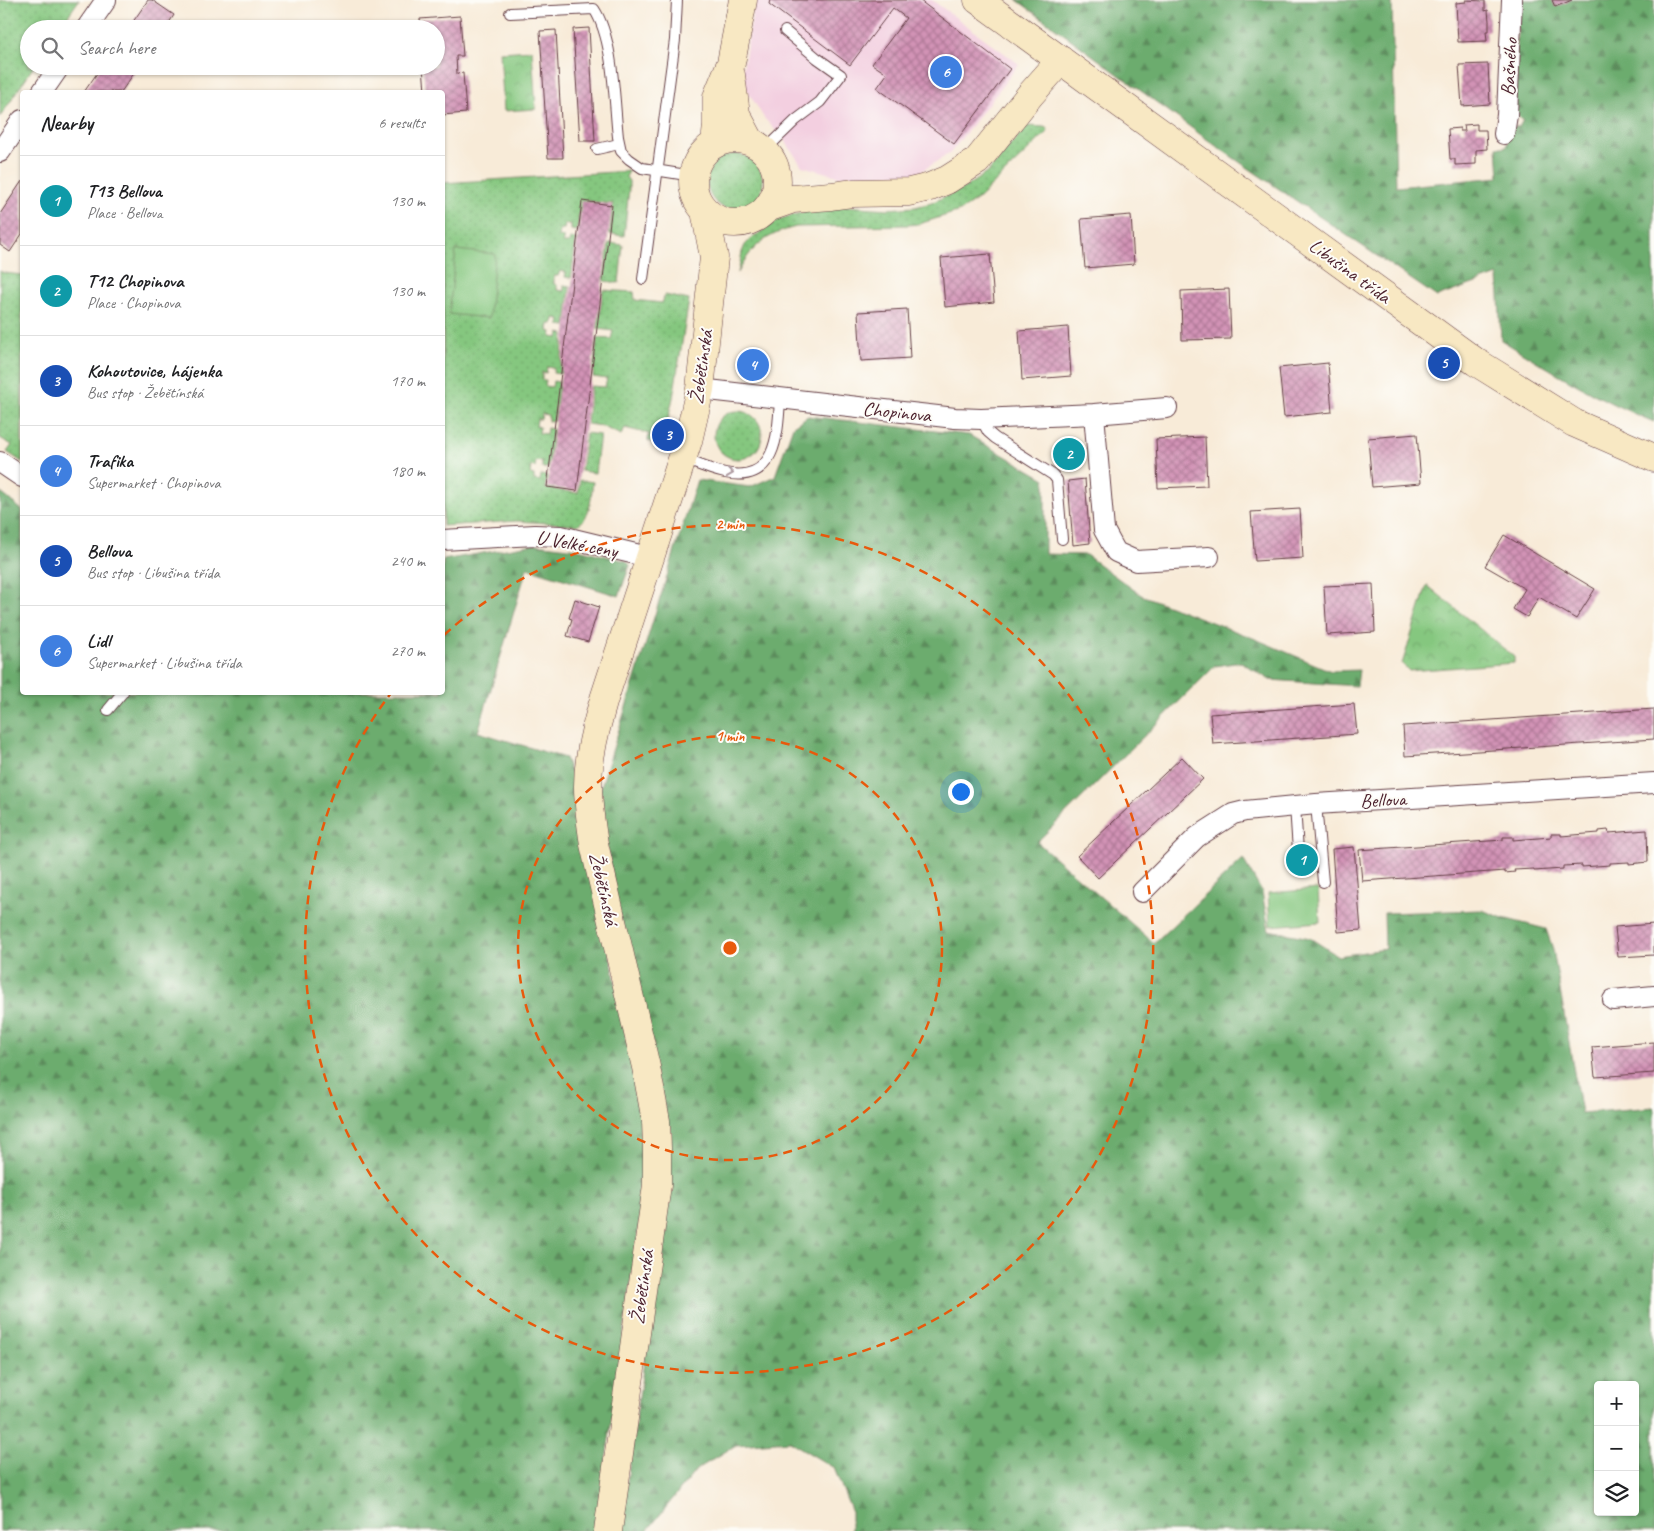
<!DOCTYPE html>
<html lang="en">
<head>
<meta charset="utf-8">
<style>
	body { margin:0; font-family:Caveat,sans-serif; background:#f2f2f2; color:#202124 }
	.controls { position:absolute; right:15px; bottom:15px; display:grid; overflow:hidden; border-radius:5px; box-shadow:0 1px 4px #0004 }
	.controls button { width:45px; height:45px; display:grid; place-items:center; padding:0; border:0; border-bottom:1px solid #e0e0e0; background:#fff; color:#202124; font:25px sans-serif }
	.you { position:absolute; left:960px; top:791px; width:18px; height:18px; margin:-12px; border:4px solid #fff; border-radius:50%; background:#1a73e8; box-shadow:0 0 0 8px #1a73e833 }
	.badge { display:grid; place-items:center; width:32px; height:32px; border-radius:50%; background:#c8321e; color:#fff; font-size:16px; font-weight:700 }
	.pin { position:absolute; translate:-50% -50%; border:2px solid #fff; box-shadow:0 1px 5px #0006 }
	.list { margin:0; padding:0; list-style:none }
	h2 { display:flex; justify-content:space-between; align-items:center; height:65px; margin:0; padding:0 20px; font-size:21px }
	h2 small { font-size:16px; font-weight:400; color:#757577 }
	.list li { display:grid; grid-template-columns:32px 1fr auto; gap:15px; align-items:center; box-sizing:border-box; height:90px; padding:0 20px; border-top:1px solid #e0e0e0 }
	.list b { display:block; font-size:19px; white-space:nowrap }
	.list p { margin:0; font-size:16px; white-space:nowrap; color:#757577 }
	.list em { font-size:16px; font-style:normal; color:#757577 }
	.icon { flex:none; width:28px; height:28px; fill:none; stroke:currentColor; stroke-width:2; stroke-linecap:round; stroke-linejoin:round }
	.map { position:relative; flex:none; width:1654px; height:1531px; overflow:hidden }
	.search { position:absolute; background:#fff; box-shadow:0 1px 4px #0004; left:20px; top:20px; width:425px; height:55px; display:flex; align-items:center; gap:12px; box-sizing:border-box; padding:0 18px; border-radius:28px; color:#757577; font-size:19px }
	.panel { position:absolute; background:#fff; box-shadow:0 1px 4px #0004; left:20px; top:90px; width:425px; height:605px; border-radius:5px }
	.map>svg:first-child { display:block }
	.built { fill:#f3cfe0 }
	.grass { fill:url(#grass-dots); stroke:#687355 }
	.forest { fill:url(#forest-firs); stroke:#5b664c; fill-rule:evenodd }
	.park { fill:url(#park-crowns); stroke:#687355 }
	.garden { fill:#85c77f; stroke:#687355 }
	.building { fill:url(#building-cross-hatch) }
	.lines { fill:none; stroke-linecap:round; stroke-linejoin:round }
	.lane-casing { stroke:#643e45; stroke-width:12 }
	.street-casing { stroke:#643e45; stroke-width:22 }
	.secondary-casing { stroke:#643e45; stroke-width:29 }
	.lane { stroke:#fff; stroke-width:10 }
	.street { stroke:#fff; stroke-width:20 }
	.secondary { stroke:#f8e8c3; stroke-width:28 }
	.oneway { stroke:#ae9aa0 }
	.ring { fill:none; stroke:#e8590c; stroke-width:2.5; stroke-dasharray:9 6 }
	.labels { text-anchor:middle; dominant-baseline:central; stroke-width:4; stroke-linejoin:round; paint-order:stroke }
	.street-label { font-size:20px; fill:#4a1f2b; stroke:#fdfcf7 }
	.centre { fill:#e8590c; stroke:#fdfcf7; stroke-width:2.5 }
	.ring-label { font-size:15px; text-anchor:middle; font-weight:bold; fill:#e8590c; stroke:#fdfcf7; stroke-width:4; stroke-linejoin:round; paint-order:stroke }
</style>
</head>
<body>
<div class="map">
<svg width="1654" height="1531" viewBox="0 0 1654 1531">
	<defs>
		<pattern id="grass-dots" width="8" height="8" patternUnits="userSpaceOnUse" patternTransform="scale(1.25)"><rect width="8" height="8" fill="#85c77f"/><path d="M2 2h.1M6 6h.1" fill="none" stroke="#74aa6e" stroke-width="1.8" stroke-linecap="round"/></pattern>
		<pattern id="forest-firs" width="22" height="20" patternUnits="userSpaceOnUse" patternTransform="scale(1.25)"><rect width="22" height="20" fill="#6cac6e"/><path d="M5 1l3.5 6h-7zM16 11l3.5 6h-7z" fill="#5b8b5b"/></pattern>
		<pattern id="park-crowns" width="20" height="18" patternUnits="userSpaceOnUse" patternTransform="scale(1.25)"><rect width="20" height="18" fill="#85c77f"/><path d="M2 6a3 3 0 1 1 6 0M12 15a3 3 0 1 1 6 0" fill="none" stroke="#74aa6e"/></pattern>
		<pattern id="building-cross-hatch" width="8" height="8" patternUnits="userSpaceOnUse" patternTransform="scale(1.25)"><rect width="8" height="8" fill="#d293b6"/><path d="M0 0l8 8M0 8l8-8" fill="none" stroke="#ac7794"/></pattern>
	</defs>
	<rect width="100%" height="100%" fill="#fdfcf7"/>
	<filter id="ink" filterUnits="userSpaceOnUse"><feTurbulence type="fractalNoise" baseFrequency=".02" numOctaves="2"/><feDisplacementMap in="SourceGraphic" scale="10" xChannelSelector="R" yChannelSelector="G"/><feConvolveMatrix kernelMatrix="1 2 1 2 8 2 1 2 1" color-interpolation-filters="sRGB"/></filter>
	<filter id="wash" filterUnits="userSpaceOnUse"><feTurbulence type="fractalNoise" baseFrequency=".0096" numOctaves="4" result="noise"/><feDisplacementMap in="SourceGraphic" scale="20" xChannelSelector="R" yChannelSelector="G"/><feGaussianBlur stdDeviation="1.12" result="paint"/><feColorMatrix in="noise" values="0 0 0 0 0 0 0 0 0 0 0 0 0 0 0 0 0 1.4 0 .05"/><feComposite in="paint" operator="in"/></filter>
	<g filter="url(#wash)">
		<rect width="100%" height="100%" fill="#f8ebd8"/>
		<!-- built -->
		<path class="built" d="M 755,0 L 932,0 L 1019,64 L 951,152 L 911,178 L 855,181 L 802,166 L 785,141 L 764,118 L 741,80 Z"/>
		<!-- grass -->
		<path class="grass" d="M 0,0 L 79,0 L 59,29 L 29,29 L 29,66 L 34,66 L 0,117 Z
			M 1027,126 L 1044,127 L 1048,129 L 1047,132 L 978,199 L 960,211 L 919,224 L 908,225 L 796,227 C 768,234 751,245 738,273 L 742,252 L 745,245 L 752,238 L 780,219 L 804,212 L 805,206 L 832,205 L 888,209 L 915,207 L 931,203 L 964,188 L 988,172 Z
			M707 182a28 28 0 1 1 56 0a28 28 0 1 1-56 0Z
			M 629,171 L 626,177 L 629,181 L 629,189 L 624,236 L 610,234 L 613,204 L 581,200 L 577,231 L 571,230 L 571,224 L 565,224 L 564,229 L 560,229 L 559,237 L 563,237 L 563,243 L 569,243 L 570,238 L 576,239 L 571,278 L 565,277 L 566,272 L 560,271 L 558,276 L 554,276 L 554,284 L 557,285 L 557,290 L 564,291 L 564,285 L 570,286 L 566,326 L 559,325 L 560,319 L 554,318 L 553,324 L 549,324 L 548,331 L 552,332 L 551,337 L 558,338 L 559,333 L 564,334 L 560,374 L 553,373 L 554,368 L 547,367 L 546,373 L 542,372 L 542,380 L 546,380 L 545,386 L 552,387 L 553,381 L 559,382 L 554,421 L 548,421 L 548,415 L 542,414 L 541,419 L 537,419 L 536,426 L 540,427 L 539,433 L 546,434 L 547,428 L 553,429 L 548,468 L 542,468 L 542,462 L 536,461 L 535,467 L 531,466 L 530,474 L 534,475 L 534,480 L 540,481 L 541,475 L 547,476 L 545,488 L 578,493 L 580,480 L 593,482 C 591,496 591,519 577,525 L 517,521 L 443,526 L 443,183 Z
			M 609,243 L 623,245 L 619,283 L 604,281 Z
			M 0,271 L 4,273 L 22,275 L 22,462 L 7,452 L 12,445 L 0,438 Z
			M 603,290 L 634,292 L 635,300 L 662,303 L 665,295 L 689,300 L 673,398 L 662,445 L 648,441 L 649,434 L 625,428 L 621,435 L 601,426 L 587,424 L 591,386 L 605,387 L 607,379 L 593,377 L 597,338 L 611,339 L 613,331 L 598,329 Z
			M714 435a24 24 0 1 1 48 0a24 24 0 1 1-48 0Z
			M 586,433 L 600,435 L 595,473 L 581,471 Z"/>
		<!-- forest -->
		<path class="forest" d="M 1017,0 L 1392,0 L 1396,187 L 1499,177 L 1497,147 L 1505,147 L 1507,144 L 1510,126 L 1519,127 L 1523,120 L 1515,114 L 1518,0 L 1654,0 L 1654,422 C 1600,401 1551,370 1501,340 L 1498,275 L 1437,297 L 1216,146 Z
			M 808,416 L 969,435 L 1045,479 L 1045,554 L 1086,555 L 1141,595 L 1253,638 L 1331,671 L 1359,670 L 1357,686 L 1270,680 L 1241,662 L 1215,666 L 1037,842 L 1154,943 L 1243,859 L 1262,892 L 1269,930 L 1310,938 L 1338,956 L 1385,949 L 1384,913 L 1482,910 L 1503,918 L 1546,929 L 1553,949 L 1581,1113 L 1654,1107 L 1654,1531 L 851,1531 L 851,1510 L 834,1468 L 789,1441 L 736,1445 L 696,1470 L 647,1531 L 620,1531 L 669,1186 L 606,842 L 600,790 L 697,480 L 750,487 L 775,476 L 793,426 ZM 1598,1385 L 1635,1385 L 1635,1512 L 1598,1512 Z
			M 0,492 L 22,510 L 22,692 L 442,692 L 443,560 L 535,544 L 578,549 L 626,561 L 630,565 L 619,596 L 527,568 L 478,732 L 565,758 L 576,786 L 644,1122 L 645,1184 L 596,1531 L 0,1531 Z"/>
		<!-- park -->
		<path class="park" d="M 532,50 L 536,109 L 504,111 L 500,52 Z
			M 1427,585 L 1514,657 L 1514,663 L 1409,671 L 1402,664 Z"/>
		<!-- garden -->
		<path class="garden" d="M 456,250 L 495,254 L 489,318 L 449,314 Z
			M 1318,889 L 1320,922 L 1270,926 L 1268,893 Z"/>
		<g id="blocks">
			<!-- building -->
			<path class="building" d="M 148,0 L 152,0 L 174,15 L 165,29 L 128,29 Z
				M 770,0 L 919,0 L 1010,69 L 954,144 L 877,88 L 887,74 L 872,64 L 906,18 L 893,8 L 850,65 L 769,4 Z
				M 1466,0 L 1485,1 L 1485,11 L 1488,10 L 1489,21 L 1489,31 L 1486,31 L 1487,41 L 1458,42 L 1456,3 L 1466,2 Z
				M 1552,0 L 1572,0 L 1555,7 Z
				M 460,16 L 463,56 L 456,56 L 457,74 L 463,73 L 466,113 L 442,115 L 442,92 L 425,92 L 423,66 L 436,66 L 436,29 L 421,29 L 420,19 Z
				M 589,28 L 595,141 L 580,141 L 573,29 Z
				M 556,30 L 563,158 L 548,158 L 540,31 Z
				M 1488,64 L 1490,104 L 1462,106 L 1459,65 Z
				M 102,66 L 139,66 L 121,92 L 84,92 Z
				M 1477,124 L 1477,130 L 1486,130 L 1487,149 L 1476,150 L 1476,164 L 1455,165 L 1455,159 L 1450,159 L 1448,129 L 1460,128 L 1460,131 L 1465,131 L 1464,125 Z
				M 22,181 L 22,234 L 10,252 L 0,245 L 0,214 Z
				M 582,201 L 612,205 L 577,491 L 547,487 Z
				M 1131,215 L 1134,264 L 1085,268 L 1081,219 Z
				M 990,254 L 994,302 L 945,307 L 941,258 Z
				M 1229,289 L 1231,339 L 1182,340 L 1181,291 Z
				M 907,309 L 910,358 L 861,361 L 858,312 Z
				M 1068,327 L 1071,376 L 1022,380 L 1019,331 Z
				M 750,355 L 759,356 L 757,373 L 749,372 Z
				M 1328,363 L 1332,412 L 1284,417 L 1279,368 Z
				M 1417,434 L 1421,483 L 1372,487 L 1368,438 Z
				M 1205,437 L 1207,486 L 1158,488 L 1156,439 Z
				M 1078,445 L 1079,462 L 1059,464 L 1058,446 Z
				M 1085,479 L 1090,543 L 1073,545 L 1068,481 Z
				M 1300,509 L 1303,558 L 1255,561 L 1251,512 Z
				M 1504,535 L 1595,589 L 1576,619 L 1539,597 L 1527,617 L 1513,609 L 1525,589 L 1485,566 Z
				M 1373,584 L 1375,632 L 1327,635 L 1324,586 Z
				M 575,599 L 599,607 L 588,642 L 567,636 L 572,619 L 569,618 Z
				M 1354,704 L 1357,734 L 1213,744 L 1210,714 Z
				M 1654,709 L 1654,739 L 1405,756 L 1403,726 Z
				M 1182,757 L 1203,779 L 1098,878 L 1077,856 Z
				M 1608,830 L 1609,833 L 1647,830 L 1648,862 L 1629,864 L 1629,862 L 1610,863 L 1610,865 L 1582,867 L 1582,865 L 1563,866 L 1563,869 L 1534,871 L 1534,869 L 1514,870 L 1515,872 L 1505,873 L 1505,871 L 1362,881 L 1359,850 L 1503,840 L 1503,837 L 1513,837 L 1513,840 L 1551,837 L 1551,834 L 1561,834 L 1561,836 L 1599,833 L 1599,831 Z
				M 1354,847 L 1361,930 L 1338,932 L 1332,849 Z
				M 1311,850 L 1312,868 L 1293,869 L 1291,852 Z
				M 1654,924 L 1654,955 L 1618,957 L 1615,927 Z
				M 1654,1042 L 1654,1073 L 1595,1077 L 1592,1047 Z"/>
		</g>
	</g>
	<g filter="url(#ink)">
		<use href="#blocks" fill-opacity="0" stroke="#643e45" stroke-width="1"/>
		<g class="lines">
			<defs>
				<path id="lane" d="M 510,13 L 594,9 C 614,39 614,101 618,137 L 621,151 L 629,159 L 642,168 L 693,176
					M 597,149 L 619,144
					M 764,151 L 796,120 L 820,102 L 841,75 L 817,58 L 785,31
					M 643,279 L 675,40 L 677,0
					M 981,419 L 988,432 L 995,438 L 1053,475 L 1057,480 L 1062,539
					M 684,459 C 697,464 711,470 725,473 C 776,484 778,435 780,399
					M 108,710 L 123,692
					M 1316,804 L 1323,882
					M 1295,806 L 1298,851"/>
				<path id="street" d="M 86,29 L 106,0
					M 42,92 L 60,66
					M 1504,134 L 1507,115 L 1512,0
					M 0,152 L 22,120
					M 700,389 L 955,418 L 981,419 L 1094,414 L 1104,530 L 1116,552 L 1136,561 L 1209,557
					M 1094,414 L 1167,408
					M 0,462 L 22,477
					M 442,540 L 535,535 L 561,536 L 652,558
					M 1142,892 L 1197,837 L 1233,814 L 1245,811 L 1316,804 L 1654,783
					M 1613,1000 L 1654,996"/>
				<path id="secondary" d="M 978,0 L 1476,362 L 1574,423 L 1654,458
					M 731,75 L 736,114 L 751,142
					M693 181a42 42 0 1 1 84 0a42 42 0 1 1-84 0Z
					M 715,144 L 717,125 L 717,97 L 731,63 L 743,0
					M 767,208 L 793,199 L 831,196 L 853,193 L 909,192 L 930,187 L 947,180 L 977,161 L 1030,95 L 1061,60
					M 608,1531 L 657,1185 L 657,1148 L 656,1121 L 646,1067 L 594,844 C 591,825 588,805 588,786 C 588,756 596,727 604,699 L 688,441 L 700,389 L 714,257 L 705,211"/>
			</defs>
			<!-- lane casing -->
			<use href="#lane" class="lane-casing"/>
			<!-- street casing -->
			<use href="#street" class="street-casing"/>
			<!-- secondary casing -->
			<use href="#secondary" class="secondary-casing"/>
			<!-- lane -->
			<use href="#lane" class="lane"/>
			<!-- street -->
			<use href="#street" class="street"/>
			<!-- secondary -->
			<use href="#secondary" class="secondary"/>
		</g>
		<!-- one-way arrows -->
		<defs><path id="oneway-chevron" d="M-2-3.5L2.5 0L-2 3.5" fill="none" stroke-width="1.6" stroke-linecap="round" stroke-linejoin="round" transform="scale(1.25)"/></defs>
		<use class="oneway" href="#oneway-chevron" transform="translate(730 473) rotate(8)"/>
	</g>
	<!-- distance rings -->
	<g class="ring">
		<circle cx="730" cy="948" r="212"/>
		<path d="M444 635A424 424 0 1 1 391 693"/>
	</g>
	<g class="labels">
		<!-- street labels -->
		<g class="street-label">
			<text transform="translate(1509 67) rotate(-87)">Bašného</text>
			<text transform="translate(1350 271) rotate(36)">Libušina třída</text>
			<text transform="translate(701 367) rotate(-82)">Žebětínská</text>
			<text transform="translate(897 412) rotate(6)">Chopinova</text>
			<text transform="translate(577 544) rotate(10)">U Velké ceny</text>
			<text transform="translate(1383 800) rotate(-3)">Bellova</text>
			<text transform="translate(604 889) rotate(77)">Žebětínská</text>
			<text transform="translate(642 1287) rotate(-82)">Žebětínská</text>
		</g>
	</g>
	<circle cx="730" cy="948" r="8" class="centre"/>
	<g class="ring-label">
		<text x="730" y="529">2 min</text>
		<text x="730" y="741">1 min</text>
	</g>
</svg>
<div class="controls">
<button>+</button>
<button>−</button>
<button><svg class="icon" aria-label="layers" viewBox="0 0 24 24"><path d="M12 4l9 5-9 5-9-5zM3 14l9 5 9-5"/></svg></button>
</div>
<div class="you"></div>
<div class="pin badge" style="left:1302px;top:860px;background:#0f9aa8">1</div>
<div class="pin badge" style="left:1069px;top:454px;background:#0f9aa8">2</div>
<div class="pin badge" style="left:668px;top:435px;background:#1a4fb4">3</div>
<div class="pin badge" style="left:753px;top:365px;background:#3f7fe0">4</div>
<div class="pin badge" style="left:1444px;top:363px;background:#1a4fb4">5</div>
<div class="pin badge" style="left:946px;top:72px;background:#3f7fe0">6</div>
<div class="search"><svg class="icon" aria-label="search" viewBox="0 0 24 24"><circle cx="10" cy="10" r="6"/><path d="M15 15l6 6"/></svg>Search here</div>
<section class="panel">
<h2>Nearby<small>6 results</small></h2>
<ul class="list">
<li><span class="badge" style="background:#0f9aa8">1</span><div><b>T13 Bellova</b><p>Place · Bellova</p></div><em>130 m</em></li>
<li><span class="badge" style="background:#0f9aa8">2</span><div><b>T12 Chopinova</b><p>Place · Chopinova</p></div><em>130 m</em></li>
<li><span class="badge" style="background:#1a4fb4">3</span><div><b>Kohoutovice, hájenka</b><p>Bus stop · Žebětínská</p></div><em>170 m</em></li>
<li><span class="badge" style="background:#3f7fe0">4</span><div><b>Trafika</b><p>Supermarket · Chopinova</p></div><em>180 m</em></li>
<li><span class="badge" style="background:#1a4fb4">5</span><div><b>Bellova</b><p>Bus stop · Libušina třída</p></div><em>240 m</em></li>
<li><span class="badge" style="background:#3f7fe0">6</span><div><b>Lidl</b><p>Supermarket · Libušina třída</p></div><em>270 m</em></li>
</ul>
</section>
</div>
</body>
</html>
